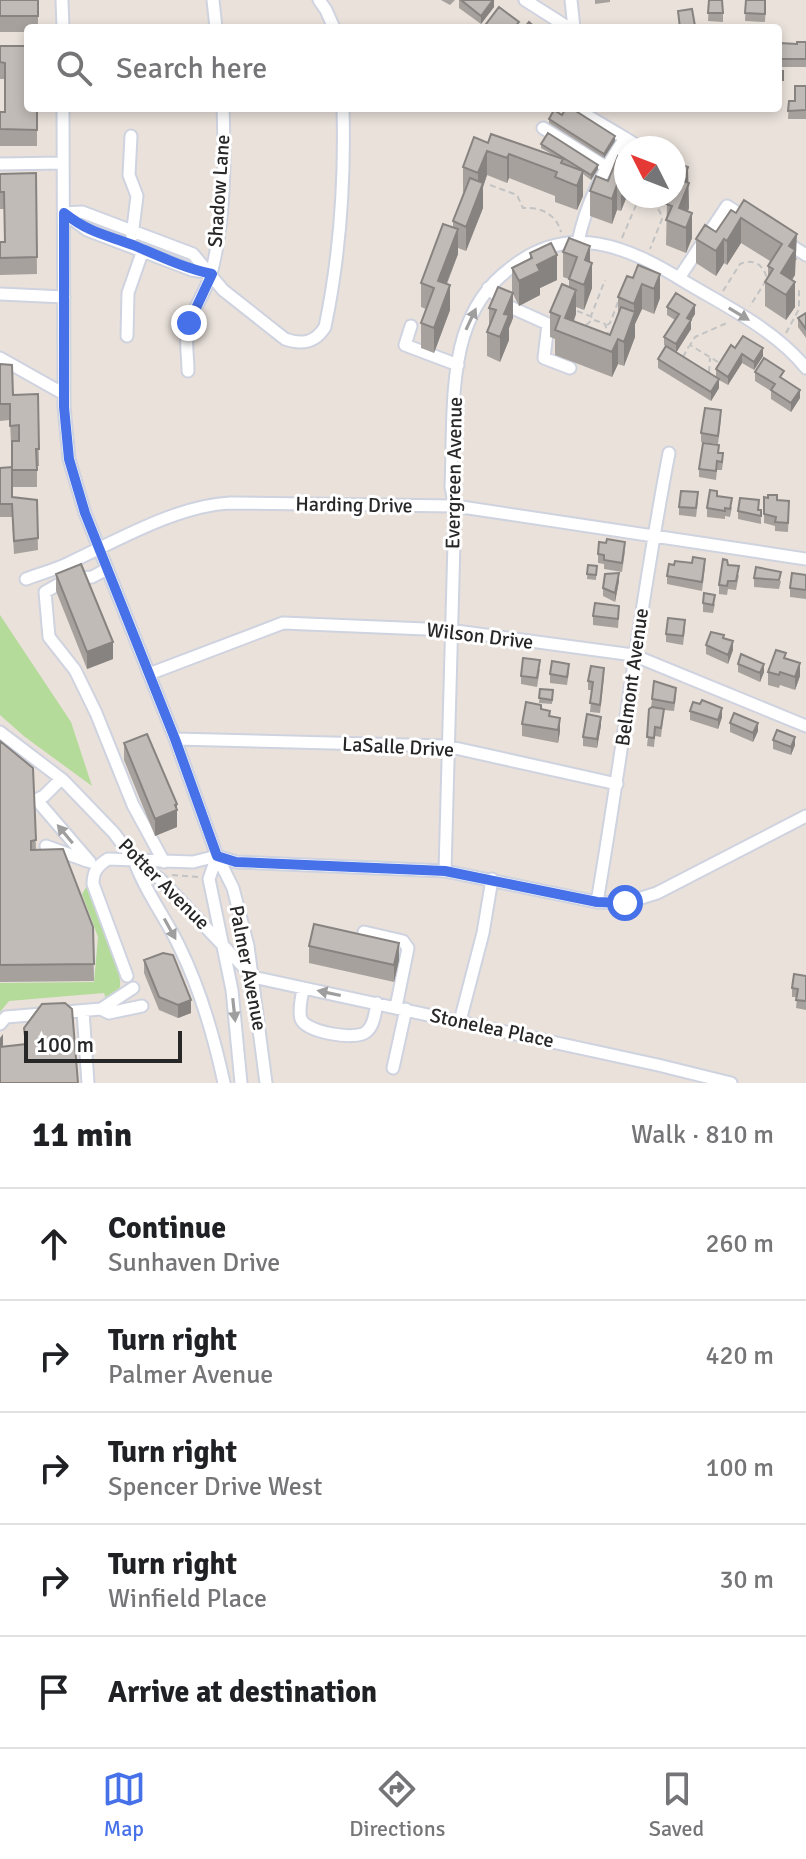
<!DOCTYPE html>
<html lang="en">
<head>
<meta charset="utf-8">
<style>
	body { margin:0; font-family:Signika,sans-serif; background:#f2f2f2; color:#202124 }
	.compass { position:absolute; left:614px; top:136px; width:72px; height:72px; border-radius:50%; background:#fff; box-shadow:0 4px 12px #0003; rotate:312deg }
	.scale { position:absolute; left:24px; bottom:20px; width:158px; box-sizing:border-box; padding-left:8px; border:4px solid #272727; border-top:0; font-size:22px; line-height:28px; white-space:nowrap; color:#272727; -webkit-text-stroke:6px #fff; paint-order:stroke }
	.stop { position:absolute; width:24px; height:24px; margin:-18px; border:6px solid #4771e8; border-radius:50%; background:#fff }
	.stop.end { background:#4771e8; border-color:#fff; box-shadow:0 2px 8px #0008 }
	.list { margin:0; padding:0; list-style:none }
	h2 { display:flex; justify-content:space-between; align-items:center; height:104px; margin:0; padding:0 32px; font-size:34px }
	h2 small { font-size:26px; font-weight:400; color:#757577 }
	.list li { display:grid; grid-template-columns:52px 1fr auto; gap:24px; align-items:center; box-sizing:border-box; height:112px; padding:0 32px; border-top:2px solid #e0e0e0 }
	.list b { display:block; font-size:30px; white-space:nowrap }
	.list p { margin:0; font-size:26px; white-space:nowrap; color:#757577 }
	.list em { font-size:26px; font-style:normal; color:#757577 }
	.icon { flex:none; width:44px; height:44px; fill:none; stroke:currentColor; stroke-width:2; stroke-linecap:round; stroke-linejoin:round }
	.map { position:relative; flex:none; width:806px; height:1083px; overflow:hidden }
	.search { position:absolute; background:#fff; box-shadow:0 4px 12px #0003; left:24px; right:24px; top:24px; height:88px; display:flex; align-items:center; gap:20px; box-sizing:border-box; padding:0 28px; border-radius:8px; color:#757577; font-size:30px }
	.sheet { height:664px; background:#fff }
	nav { display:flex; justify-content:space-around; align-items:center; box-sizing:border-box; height:112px; border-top:2px solid #e0e0e0; background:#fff; font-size:22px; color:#757577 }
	nav a { display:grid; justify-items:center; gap:4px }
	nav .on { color:#4771e8 }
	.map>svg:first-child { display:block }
	.green { fill:#b5db9b }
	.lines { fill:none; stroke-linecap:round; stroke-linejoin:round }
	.minor-casing { stroke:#cfd3df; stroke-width:15 }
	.path { stroke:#c3c3c3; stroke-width:2; stroke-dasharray:6 4; stroke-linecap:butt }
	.minor { stroke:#fff; stroke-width:11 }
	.wall { fill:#a6a19d }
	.shaded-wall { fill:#878380 }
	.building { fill:#c1bbb7; stroke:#878380; stroke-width:2 }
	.oneway { fill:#9e9e9e }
	.route { stroke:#4771e8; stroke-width:10 }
	.labels { text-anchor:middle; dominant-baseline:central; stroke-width:6; stroke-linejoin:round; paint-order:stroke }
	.street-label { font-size:20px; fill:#272727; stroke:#fff }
</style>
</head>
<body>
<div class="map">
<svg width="806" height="1083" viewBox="0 0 806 1083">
	<rect width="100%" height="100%" fill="#e9e1da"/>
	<!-- green -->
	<path class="green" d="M 0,615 L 71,722 L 92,786 L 25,737 L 0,715 Z
		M 87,886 L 119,974 C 122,989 120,992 106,999 L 104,993 L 9,1001 L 0,1012 L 0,983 L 94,982 L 98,937 L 82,894 Z"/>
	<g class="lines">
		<defs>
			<path id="minor" d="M 62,0 L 63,28
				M 213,0 L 216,28
				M 319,0 L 326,10 L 334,28
				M 525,0 L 569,28
				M 571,0 L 574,28
				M 63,108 L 64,407 L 69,459 L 85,513 L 175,739 L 217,856 L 233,888 L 248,946 L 266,1083
				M 543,128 L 606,167
				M 131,136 L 129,175 L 137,196 L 132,236
				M 625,138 L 641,148
				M 0,164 L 63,163
				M 64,213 L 82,212 L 193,254 L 223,290 L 285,339 C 302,345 315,343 325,327 C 340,255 345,181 343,108
				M 64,213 L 87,230 L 192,270 L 211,273
				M 784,241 L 806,255
				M 578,242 C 586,203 603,171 625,138 L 581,112
				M 679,278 L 727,206 L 749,220
				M 488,288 L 508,306 L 548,324 L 544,358 L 570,368
				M 0,294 L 64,297
				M 411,326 L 405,345 L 458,365
				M 127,336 L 128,293 L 143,250
				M 0,358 L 64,394
				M 188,371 C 188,355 184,337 190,321 C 196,304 208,288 212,270 C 225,217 225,162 223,108
				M 107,569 L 92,577 L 68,579 L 45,592 L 49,637 L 75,670 L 96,713 L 133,805 L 164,862
				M 26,579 C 42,573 58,569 73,561 C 120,539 179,505 231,503 L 455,506 L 806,559
				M 149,674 L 283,623 L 449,630 L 633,655 L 806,726
				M 0,732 L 63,780 L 114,833 L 134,860 L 160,879 L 253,977
				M 175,739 L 446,746 L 617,784
				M 34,801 L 44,796 L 61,779
				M 41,805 L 90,862
				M 46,846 L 87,861
				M 217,856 L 209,879 L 232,990 L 241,1083
				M 134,860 C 145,892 166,918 180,948 C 201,991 214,1037 224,1083
				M 445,871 L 455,506 L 451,487 C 453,440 450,380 464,335 C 472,310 487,286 508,270 C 569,220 627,246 687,283 C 729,308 775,330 806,368
				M 597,902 C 623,752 640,602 669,453
				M 364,932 L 403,941 L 408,948 L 396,1007
				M 127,976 L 93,884 C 93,872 97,866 108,859 L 193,862 L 217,856 L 236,862 L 445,871 L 597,902 L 625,903 L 657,893 L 806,816
				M 253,977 L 658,1065 L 731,1083
				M 303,988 C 302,997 298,1010 301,1019 C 306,1032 355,1041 366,1032 C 374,1026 375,1013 377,1003
				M 101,1009 L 133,988
				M 83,1011 L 88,1083
				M 460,1021 L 483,933 L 492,879
				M 0,1024 L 6,1017 L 101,1009 L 109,1013 L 142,1006
				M 393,1068 L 406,1009"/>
		</defs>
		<!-- minor casing -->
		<use href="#minor" class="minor-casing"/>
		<!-- path -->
		<path class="path" d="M 490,185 L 517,195 L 523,208 C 541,207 556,214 561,232
			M 622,238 L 636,205 C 649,200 660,205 662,219 L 650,249
			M 723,291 L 740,264 C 754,258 764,265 767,279 L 750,306
			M 577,311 L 590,316
			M 594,320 L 605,324 L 608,333
			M 586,325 L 592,320 L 591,316 L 605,280
			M 607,325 L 610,323 L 618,302
			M 786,333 L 799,309 L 799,289
			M 683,357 L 689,346
			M 718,362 L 690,345 L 695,337 L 729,322
			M 709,372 L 710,358
			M 172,875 L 198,877"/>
		<!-- minor -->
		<use href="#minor" class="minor"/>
	</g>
	<!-- wall -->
	<path class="wall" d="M 0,0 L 38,0 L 38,28 L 28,28 L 28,32 L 0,32 Z
		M 441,0 L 455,0 L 450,5 Z
		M 459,0 L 494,0 L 494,7 L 481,24 L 459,8 Z
		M 595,0 L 610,0 L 610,2 L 595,4 Z
		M 709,0 L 723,13 L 723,22 L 708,21 Z
		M 746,0 L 766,0 L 765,22 L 745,21 Z
		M 806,42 L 806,67 L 779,67 L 780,43 L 797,44 Z
		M 0,46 L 37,108 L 37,146 L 0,146 L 0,112 L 5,112 L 5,79 L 0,79 Z
		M 806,86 L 806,119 L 788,119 L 789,101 L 795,101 Z
		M 562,115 L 615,141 L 604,158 L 549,123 L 549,119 Z
		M 488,143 L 553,155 L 541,148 L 541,144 L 598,169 L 591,180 L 583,174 L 583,196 L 577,210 L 555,202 L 555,196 L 509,178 L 507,183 L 487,175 L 483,187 L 483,208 L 466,251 L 458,248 L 458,254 L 447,284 L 450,310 L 434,353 L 421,348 L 421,323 L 426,309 L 421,307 L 421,283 L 453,227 L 453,221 L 464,193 L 463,192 L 463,167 Z
		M 624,159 L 626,196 L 627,196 L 621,211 L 617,210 L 612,224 L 590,216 L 590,191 L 608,181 Z
		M 674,162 L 688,183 L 689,208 L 688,211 L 692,238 L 686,253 L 666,245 L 667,201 L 654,196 L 674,196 Z
		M 36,173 L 37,274 L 0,275 L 0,242 L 4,242 L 4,209 L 0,209 L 0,174 Z
		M 744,200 L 797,259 L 795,261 L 795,275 L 792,280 L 795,307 L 786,320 L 765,306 L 765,282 L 768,278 L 768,266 L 770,261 L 741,243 L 727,265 L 724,263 L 716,276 L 696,263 L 696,239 L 716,232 L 736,213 Z
		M 563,252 L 590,262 L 592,288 L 584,310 L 576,307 L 576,314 L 574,321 L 610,335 L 618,315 L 618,297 L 633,278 L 638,265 L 660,298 L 654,314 L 642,309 L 635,324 L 635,337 L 624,366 L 618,364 L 612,377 L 555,355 L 555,339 L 550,337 L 550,312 L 569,287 L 569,279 L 563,277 Z
		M 530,253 L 557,280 L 540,288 L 540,295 L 519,306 L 513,294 L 513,318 L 509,328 L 509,340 L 500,362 L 487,356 L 487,332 L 489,327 L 489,308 L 512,293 L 512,268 L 530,259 Z
		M 667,307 L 695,314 L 691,320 L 691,329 L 676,352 L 716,377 L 716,369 L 735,348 L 763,356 L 754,370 L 742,363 L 728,385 L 719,380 L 719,388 L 711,401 L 658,368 L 658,359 L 666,346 L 664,345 L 664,337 L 675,320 L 667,315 Z
		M 806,313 L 806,338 L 798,327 L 798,318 Z
		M 0,364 L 13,395 L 38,394 L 39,466 L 37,466 L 37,487 L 12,487 L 12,497 L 37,500 L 38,550 L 14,554 L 12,517 L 0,517 L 0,468 L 12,467 L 10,420 L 0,421 Z
		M 755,372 L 784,380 L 800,398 L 791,412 L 771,399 L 771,391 L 755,381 Z
		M 721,419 L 718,444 L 701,442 L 701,433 Z
		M 719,453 L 723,462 L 722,470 L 717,470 L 716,480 L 699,477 L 699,469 Z
		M 764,497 L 777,500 L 789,510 L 788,532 L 775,531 L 775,526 L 764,523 Z
		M 698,501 L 696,517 L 679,515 L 679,507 Z
		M 732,507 L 730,517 L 725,516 L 725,519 L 707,517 L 707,508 Z
		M 759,510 L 761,519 L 761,524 L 738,519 L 738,511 Z
		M 625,551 L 622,572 L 604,569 L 604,564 L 598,563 L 598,554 Z
		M 588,565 L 597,566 L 596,580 L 587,579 Z
		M 705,567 L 702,591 L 667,584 L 667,576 Z
		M 56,574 L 113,659 L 87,669 L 56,591 Z
		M 739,575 L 736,590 L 728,589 L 727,595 L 719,594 L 719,585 Z
		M 806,575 L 806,599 L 790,597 L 790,588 Z
		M 754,578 L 781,581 L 779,589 L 754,587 Z
		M 619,581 L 615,602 L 603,596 L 603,588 Z
		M 703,603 L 715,604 L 713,613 L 703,612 Z
		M 619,614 L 618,628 L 593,625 L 593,616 Z
		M 685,629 L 683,645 L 666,642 L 666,634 Z
		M 724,638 L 733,650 L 728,664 L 706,654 L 706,645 Z
		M 786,659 L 800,676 L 795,690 L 780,685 L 779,688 L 768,685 L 768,672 Z
		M 738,664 L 764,672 L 760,682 L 738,672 Z
		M 540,669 L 537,687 L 521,684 L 521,676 Z
		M 569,672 L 567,685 L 550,683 L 550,674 Z
		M 604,677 L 600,713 L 590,712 L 592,690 L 588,690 L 588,681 Z
		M 540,689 L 553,690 L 552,704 L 539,703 Z
		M 676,696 L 674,711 L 664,710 L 661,737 L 655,736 L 654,747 L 647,746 L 652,699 Z
		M 541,709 L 560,731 L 558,743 L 522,736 L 522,724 Z
		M 690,711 L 722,717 L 718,729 L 690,720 Z
		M 730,723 L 758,731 L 753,742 L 730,732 Z
		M 601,725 L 597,748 L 583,746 L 583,737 Z
		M 773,740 L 795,745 L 791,755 L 773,749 Z
		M 0,741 L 33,768 L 36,850 L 93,927 L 94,981 L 0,982 Z
		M 124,743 L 177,804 L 177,827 L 155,836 L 124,760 Z
		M 309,946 L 399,960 L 394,982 L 309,963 Z
		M 144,960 L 191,1013 L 178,1018 L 159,1010 L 144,973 Z
		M 806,976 L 806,1010 L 796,1008 L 797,997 L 792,997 L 792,988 Z"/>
	<!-- shaded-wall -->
	<path class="shaded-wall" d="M 493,0 L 494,0 L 494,7 L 481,24 L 481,16 Z
		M 615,136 L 615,141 L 604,158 L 604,154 Z
		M 487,151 L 487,175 L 483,187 L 483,208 L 466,251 L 466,227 L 478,194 L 478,173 Z
		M 509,154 L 509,178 L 507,183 L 507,158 Z
		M 598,165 L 598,169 L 591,180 L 591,175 Z
		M 688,167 L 689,208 L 682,226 L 679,208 L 683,181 Z
		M 583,171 L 583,196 L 577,210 L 577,186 Z
		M 626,174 L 626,196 L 627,196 L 621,211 L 621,187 Z
		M 617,185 L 617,210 L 612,224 L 612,199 Z
		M 692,213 L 692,238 L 686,253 L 686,228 Z
		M 741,218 L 741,243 L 727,265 L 727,241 Z
		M 458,229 L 458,254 L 438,305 L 438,281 Z
		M 797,234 L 795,275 L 783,293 L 781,273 L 789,246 Z
		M 724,239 L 724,263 L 716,276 L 716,251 Z
		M 590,246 L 590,268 L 592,263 L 592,288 L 584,310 L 585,260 Z
		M 557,255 L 557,280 L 540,288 L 540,295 L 519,306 L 519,281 L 537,265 Z
		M 660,274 L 660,298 L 654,314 L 654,289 Z
		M 795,282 L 795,307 L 786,320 L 786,295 Z
		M 642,284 L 642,309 L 635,324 L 635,337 L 624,366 L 624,342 L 634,317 L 634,304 Z
		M 450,285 L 450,310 L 434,353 L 434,328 Z
		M 576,290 L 576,314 L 568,335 L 565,318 Z
		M 513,293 L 513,318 L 509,328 L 509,340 L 500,362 L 500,337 L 504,314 Z
		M 695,305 L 695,314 L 687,327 L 687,318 Z
		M 691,320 L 691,329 L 676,353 L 676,344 Z
		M 618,339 L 618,364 L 612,377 L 612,352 Z
		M 763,348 L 763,356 L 754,370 L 754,362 Z
		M 742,354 L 742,363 L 728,385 L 728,377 Z
		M 719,379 L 719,388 L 711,401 L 711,392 Z
		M 800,390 L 800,398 L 791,412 L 791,403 Z
		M 619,573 L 619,581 L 615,602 L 615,593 Z
		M 733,641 L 733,650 L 728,664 L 728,655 Z
		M 113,642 L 113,659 L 87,669 L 87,652 Z
		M 800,663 L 800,676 L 795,690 L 795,677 Z
		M 764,664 L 764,672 L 760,682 L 760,673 Z
		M 722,708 L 722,717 L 718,729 L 718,720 Z
		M 601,717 L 601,725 L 597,748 L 597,739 Z
		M 560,718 L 560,731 L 558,743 L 558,730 Z
		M 758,723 L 758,731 L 753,742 L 753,733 Z
		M 795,737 L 795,745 L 791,755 L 791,747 Z
		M 177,804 L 177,827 L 155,836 L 155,819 Z
		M 399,943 L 399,960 L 394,982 L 394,965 Z
		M 191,1000 L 191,1013 L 178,1018 L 178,1005 Z
		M 3,1034 L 3,1051 L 0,1055 L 0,1038 Z"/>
	<!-- building -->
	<path class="building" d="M 0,0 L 38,0 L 38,16 L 0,16 Z
		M 461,0 L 493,0 L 481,16 Z
		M 709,0 L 722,0 L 723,13 L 708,13 Z
		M 746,0 L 765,0 L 765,14 L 745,13 Z
		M 499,7 L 519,22 L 514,28 L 483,28 Z
		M 692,9 L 695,26 L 680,28 L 678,11 Z
		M 529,22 L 536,28 L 524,28 Z
		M 797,42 L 806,42 L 806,59 L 779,59 L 780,43 L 797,44 Z
		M 0,46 L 28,46 L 28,108 L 37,108 L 37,130 L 0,129 L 0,112 L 5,112 L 5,63 L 0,62 Z
		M 778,71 L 783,71 L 783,80 L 778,80 Z
		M 795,86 L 806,86 L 806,110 L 788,111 L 789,101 L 795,101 Z
		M 566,108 L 571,108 L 615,136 L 604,154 L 549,119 L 554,110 L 562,115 Z
		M 548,133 L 598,165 L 591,175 L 541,144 Z
		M 491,134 L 563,159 L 561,163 L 583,171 L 577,186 L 555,177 L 557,172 L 509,154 L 507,158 L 487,151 L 478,173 L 463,167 L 474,137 L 488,143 Z
		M 626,153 L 626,174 L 621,187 L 617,185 L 612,199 L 590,191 L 596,176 L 608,181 L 618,156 L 624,159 Z
		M 674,162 L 688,167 L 683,181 L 689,183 L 679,208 L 692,213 L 686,228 L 666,220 L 672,206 L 666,204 L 669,196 L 674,196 L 675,180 L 674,179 Z
		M 36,173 L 37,257 L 0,258 L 0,242 L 5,242 L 4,192 L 0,192 L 0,174 Z
		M 470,178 L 483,183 L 466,227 L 453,221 Z
		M 744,200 L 797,234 L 789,246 L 795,250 L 781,273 L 795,282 L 786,295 L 765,282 L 773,269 L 768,266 L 782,244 L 741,218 L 727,241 L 724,239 L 716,251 L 696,239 L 705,225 L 716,232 L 731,210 L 736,213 Z
		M 443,224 L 458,229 L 438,281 L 450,285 L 434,328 L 421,323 L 434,288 L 421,283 Z
		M 569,238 L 590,246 L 585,260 L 592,263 L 584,285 L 569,279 L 577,257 L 563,252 Z
		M 551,243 L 557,255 L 537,265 L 540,271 L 519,281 L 512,268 L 532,258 L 530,253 Z
		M 638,265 L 660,274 L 654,289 L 642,284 L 634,304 L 618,297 L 627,276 L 633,278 Z
		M 562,284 L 576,290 L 565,318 L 610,335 L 621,307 L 635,312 L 624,342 L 618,339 L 612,352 L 555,330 L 560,316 L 550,312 Z
		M 498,287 L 513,293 L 504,314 L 509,315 L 500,337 L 487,332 L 496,310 L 489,308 Z
		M 676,293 L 695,305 L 687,318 L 691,320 L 676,344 L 664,337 L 679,314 L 667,307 Z
		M 806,313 L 806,329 L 798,318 Z
		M 743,336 L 763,348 L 754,362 L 742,354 L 728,377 L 716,369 L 731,345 L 735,348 Z
		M 666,346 L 719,379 L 711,392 L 658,359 Z
		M 764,358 L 784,371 L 780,377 L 800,390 L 791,403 L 771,390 L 775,384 L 755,372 Z
		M 0,364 L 12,365 L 13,395 L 38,394 L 39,449 L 36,449 L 37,470 L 12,470 L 12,441 L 19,441 L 19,425 L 10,426 L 10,404 L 0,404 Z
		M 705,408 L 721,410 L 718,436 L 701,433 Z
		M 703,443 L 719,445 L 718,453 L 723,453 L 722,462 L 717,461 L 716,471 L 699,469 Z
		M 12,467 L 12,497 L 37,500 L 38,538 L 14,541 L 12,504 L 0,504 L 0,468 Z
		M 710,490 L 717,491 L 717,496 L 732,498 L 730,509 L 725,508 L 725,511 L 707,508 Z
		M 681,491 L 698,492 L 696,508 L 679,507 Z
		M 768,495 L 777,495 L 777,500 L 789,501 L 788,523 L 775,522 L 776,517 L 764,514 L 764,497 L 768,498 Z
		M 740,498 L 759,500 L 758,510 L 761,510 L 761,516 L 738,511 Z
		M 607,539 L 625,542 L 622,563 L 604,560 L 604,555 L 598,554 L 599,542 L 606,543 Z
		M 693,557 L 705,559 L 702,582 L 667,576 L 669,564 L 674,565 L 675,561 L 692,563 Z
		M 723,559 L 727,560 L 728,565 L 739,566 L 736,581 L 728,581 L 727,586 L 719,585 Z
		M 81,564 L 113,642 L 87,652 L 56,574 Z
		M 588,565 L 597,566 L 596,575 L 587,574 Z
		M 756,567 L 781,572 L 779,580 L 754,578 Z
		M 619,573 L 615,593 L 603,588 L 605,574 Z
		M 792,573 L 806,575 L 806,590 L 790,588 Z
		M 704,593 L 715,595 L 713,605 L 703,603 Z
		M 595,603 L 619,606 L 618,619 L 593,616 Z
		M 668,618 L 685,620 L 683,636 L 666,634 Z
		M 711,632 L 724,635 L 723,638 L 733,641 L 728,655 L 706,645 Z
		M 776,650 L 786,653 L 784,658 L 800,663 L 795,677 L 780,672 L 779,675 L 768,672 Z
		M 741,654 L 764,664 L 760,673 L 738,664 Z
		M 523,658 L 540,660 L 537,678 L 521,676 Z
		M 552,661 L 569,664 L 567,677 L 550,674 Z
		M 591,666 L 604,668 L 600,705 L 590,703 L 593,682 L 588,681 Z
		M 654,681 L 676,688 L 674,703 L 652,699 Z
		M 540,689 L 553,690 L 552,700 L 539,698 Z
		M 702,700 L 722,708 L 718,720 L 690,711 L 693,702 L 700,704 Z
		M 526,702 L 541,705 L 541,709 L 550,711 L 549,716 L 560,718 L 558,730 L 522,724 Z
		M 652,707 L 664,709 L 661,728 L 655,727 L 654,738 L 647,737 L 649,709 Z
		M 734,713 L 758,723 L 753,733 L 730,723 Z
		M 587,714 L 601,717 L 597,739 L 583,737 Z
		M 777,730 L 795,737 L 791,747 L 773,740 Z
		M 147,734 L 177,804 L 175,805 L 177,810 L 155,819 L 124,743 Z
		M 0,741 L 33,768 L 36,840 L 31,841 L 31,850 L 63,849 L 93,927 L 94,964 L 0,965 Z
		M 314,924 L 399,943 L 394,965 L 309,946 Z
		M 163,953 L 173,955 L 191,1000 L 178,1005 L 159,997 L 144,960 Z
		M 794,974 L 806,976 L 806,1001 L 796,1000 L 798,989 L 792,988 Z
		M 65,1003 L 72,1009 L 78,1083 L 0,1083 L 0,1047 L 26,1044 L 24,1028 L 42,1004 Z"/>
	<!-- one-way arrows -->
	<defs><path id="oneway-solid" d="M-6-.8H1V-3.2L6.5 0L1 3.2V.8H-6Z" transform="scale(2)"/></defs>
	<g class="oneway">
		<use href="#oneway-solid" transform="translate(739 314) rotate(31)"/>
		<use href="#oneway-solid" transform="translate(471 319) rotate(-65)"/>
		<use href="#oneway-solid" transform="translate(65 834) rotate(-130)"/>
		<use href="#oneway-solid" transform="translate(170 929) rotate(61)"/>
		<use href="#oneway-solid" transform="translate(329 993) rotate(-168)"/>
		<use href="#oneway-solid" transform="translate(234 1010) rotate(84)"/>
	</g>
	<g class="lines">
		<!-- route -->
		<path class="route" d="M 189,323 L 212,274 C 184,268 159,256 133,245 C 103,234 90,233 64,213 L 64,407 L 69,459 L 85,513 L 175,739 L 217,856 L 236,862 L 445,871 L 597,902 L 625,903"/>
	</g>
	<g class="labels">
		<!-- street labels -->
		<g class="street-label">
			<text transform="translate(219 191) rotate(-86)">Shadow Lane</text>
			<text transform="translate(454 473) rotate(-89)">Evergreen Avenue</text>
			<text transform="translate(354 505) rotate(1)">Harding Drive</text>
			<text transform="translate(480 636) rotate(7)">Wilson Drive</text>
			<text transform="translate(632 677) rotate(-82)">Belmont Avenue</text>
			<text transform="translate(398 747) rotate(3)">LaSalle Drive</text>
			<text transform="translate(164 884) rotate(45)">Potter Avenue</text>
			<text transform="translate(248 968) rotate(79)">Palmer Avenue</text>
			<text transform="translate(492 1028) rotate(12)">Stonelea Place</text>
		</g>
	</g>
</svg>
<svg class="compass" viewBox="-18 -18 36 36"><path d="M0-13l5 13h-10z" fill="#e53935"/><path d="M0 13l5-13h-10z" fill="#757577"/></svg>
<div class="scale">100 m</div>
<div class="stop" style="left:625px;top:903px"></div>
<div class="stop end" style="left:189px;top:323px"></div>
<div class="search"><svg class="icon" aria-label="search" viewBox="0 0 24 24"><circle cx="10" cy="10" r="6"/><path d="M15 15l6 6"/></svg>Search here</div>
</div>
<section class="sheet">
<h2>11 min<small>Walk · 810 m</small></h2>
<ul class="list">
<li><svg class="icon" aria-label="ahead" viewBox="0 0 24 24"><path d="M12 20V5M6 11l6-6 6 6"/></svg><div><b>Continue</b><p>Sunhaven Drive</p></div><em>260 m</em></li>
<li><svg class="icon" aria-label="right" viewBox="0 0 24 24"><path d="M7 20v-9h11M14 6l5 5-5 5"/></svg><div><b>Turn right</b><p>Palmer Avenue</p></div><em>420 m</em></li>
<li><svg class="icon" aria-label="right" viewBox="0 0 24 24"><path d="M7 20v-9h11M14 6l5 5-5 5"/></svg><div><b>Turn right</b><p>Spencer Drive West</p></div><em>100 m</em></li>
<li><svg class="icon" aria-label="right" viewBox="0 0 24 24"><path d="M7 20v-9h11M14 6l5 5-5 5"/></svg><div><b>Turn right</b><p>Winfield Place</p></div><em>30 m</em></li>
<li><svg class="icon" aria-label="arrive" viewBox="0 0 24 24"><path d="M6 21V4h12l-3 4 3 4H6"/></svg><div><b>Arrive at destination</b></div></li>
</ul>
</section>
<nav>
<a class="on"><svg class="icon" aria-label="map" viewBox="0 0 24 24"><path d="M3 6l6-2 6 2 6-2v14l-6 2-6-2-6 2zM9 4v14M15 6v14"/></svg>Map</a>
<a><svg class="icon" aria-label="directions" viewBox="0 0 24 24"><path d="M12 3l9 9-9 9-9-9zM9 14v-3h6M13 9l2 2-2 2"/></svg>Directions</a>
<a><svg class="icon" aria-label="saved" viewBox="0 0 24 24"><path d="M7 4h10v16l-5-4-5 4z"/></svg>Saved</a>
</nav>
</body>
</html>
